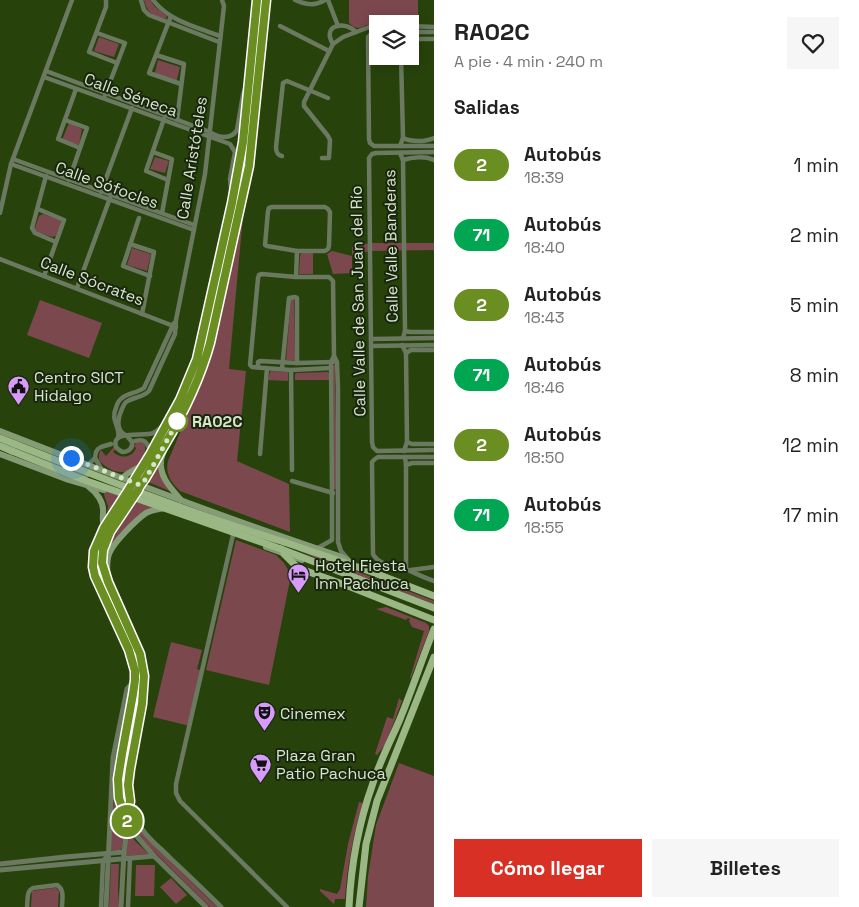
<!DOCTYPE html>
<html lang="es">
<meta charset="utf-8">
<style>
body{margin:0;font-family:"Space Grotesk",sans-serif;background:#f6f6f6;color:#222;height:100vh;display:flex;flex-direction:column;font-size:19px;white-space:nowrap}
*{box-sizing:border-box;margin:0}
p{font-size:16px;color:#767676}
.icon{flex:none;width:28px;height:28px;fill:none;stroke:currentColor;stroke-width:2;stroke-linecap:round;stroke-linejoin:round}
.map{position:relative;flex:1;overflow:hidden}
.details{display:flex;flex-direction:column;background:#fff;width:425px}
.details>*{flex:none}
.badge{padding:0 10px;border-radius:16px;font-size:18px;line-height:32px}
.buttons{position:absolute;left:369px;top:15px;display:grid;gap:10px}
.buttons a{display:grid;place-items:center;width:50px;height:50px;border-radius:0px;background:#fff;box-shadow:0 2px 12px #0003;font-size:25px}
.you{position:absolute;width:25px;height:25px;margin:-12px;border:4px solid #fff;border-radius:50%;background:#1a73e8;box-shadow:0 0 0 8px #1a73e833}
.map>.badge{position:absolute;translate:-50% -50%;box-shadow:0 0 0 2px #fff}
h2{padding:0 20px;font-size:19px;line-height:45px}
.round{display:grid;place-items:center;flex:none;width:52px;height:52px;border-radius:0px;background:#f6f6f6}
.summary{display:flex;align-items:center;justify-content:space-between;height:85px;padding:0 20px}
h1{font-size:24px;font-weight:800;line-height:38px}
.cta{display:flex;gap:10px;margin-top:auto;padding:10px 20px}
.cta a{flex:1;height:58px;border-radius:0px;background:#d93025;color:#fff;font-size:20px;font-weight:800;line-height:58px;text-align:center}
.cta a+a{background:#f6f6f6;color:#222}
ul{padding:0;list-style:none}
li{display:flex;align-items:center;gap:15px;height:70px;padding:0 20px}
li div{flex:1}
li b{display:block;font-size:19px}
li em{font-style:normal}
li .badge{min-width:55px;font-weight:700;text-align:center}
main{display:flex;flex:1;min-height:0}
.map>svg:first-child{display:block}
</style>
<main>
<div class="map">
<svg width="434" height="907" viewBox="0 0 434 907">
<rect width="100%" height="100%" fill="#27430b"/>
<g fill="#7b484e">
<path d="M144,0H150L155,7L167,16L166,19C153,15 148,15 144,0Z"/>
<path d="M259,0H262L245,160L208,336C195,381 178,419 153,459H152L197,362L242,160Z"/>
<path d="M349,0H418V23L366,25C359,30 354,28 349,23Z"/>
<path d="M99,37L119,44L114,57L94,51Z"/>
<path d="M158,60L180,67L176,83L154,76Z"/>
<path d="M69,123L82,129L79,145L62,140Z"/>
<path d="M155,157L169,161L165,173L150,169Z"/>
<path d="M43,214L60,220L61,223L56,236L52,237L37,232L35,228L39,216Z"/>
<path d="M239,215L243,216L229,369L246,371L237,461L289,484L290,532L180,491C171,482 165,474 168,461L207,369Z"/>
<path d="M370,243H434V250L370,251L352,255V247Z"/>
<path d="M132,248L151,254L147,271L127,265Z"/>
<path d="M332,251L352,256V273L333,274L327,254Z"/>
<path d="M302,253H313V274H299L300,255Z"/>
<path d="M291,299H294L295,360H286Z"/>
<path d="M40,300L102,323L89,358L27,335Z"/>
<path d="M333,365H335L337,490L334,489Z"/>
<path d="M271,371L288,372V381L268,380L270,372Z"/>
<path d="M328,372L329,373V380H295V375L296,373Z"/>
<path d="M138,441L144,443C150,455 136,470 124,472C114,473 105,467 99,460V454L101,450L106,456L114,447L116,449L113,452C121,459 132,458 136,448L134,446Z"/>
<path d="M159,462L172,492L148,482Z"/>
<path d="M105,491L121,495L107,516L108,506L104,495Z"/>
<path d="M137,501L154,507L149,510L105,558C112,537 125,519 137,501Z"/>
<path d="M236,540L276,555L284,563L291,575L269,685L206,670Z"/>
<path d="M295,549L343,566L434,601V604L341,569Z"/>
<path d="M101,583H102L118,616L126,629L138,655L142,674L141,686L139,683H137L136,665L134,656Z"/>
<path d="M386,607L426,623L429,626V631L411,678H410L424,631L412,627L409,621L410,619L408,618L406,620L376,609Z"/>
<path d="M171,642L202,650L197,669L202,671L190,726L153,717Z"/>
<path d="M136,693L138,695L131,731V742L125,776V787L126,798L125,812L120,791L121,775Z"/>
<path d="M399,698L402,701L385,745L377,755L375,754L387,717L393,719Z"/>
<path d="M399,763L434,776V907H366L368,876L376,825Z"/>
<path d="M115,792H116L121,814L125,823L122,848L120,850H111L110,848Z"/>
<path d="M359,802L363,803C353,835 347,867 345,899H335L334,904L320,891V889L337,894L340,889L348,844Z"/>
<path d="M130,810L140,830L147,839L217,907H210L149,847L134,831L129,821Z"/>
<path d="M128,829L135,841L149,854L126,856Z"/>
<path d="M111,864H119L118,888L119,907H109Z"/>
<path d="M136,865H155L154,896H135Z"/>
<path d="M171,878L187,895L176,904L160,887Z"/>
<path d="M54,888H56L59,891L58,907H31L32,891Z"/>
</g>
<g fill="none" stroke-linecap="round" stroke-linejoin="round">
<g stroke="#6b7961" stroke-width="4.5">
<path d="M106,0V7L89,52L117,63"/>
<path d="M141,0L144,10L149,15L219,42"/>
<path d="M153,0C169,21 196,27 220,36"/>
<path d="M295,0C306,5 315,6 325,0"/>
<path d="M328,0L338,26"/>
<path d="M171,16L149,73L181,84"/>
<path d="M280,26L329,51"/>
<path d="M410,26L434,27"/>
<path d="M410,32H434"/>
<path d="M97,33L125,43L105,95"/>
<path d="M378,33L370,35L368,37L369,139L370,143L374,146H434"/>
<path d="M410,39H434"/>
<path d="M333,44C321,25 345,20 356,32"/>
<path d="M156,55L184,64L177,120"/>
<path d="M46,71L210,132C219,138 231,140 237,130L243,95L247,83"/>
<path d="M44,77L230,144L235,152L230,179L232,197"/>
<path d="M76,89L58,139L80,148"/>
<path d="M164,119L146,171L168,180"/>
<path d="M65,120L87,128L69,180"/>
<path d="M403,138C411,142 425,142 434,138"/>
<path d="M400,146L403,138L401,56"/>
<path d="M153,152L172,159L162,213"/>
<path d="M434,152L376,153L372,154L369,158L372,442L373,447L377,451L434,450"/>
<path d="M400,153L403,160L405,331L403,338"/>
<path d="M282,156C277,155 276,152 276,147L283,83L287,81L328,98"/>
<path d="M322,158H329L330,140L328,136L304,106V102L333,44L343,37L372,26H378"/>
<path d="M13,159L194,225"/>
<path d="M403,160C412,157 425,156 434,160"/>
<path d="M11,164L194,230"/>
<path d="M46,176L32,228L35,233L56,242"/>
<path d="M101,192L132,108"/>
<path d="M272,207H325L328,209L330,212L329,246L328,249L325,251H297L267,246L265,245L268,211L269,208Z"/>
<path d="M38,209L64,220L44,276"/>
<path d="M0,213L11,164L72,0"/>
<path d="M139,218L123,266L150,276"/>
<path d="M130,244L154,252L142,314"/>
<path d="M0,259L176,327"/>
<path d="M296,277L297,251"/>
<path d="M77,288L110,198"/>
<path d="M405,331L410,332H434"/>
<path d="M371,339L434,338"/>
<path d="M402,345L406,353L407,442L404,451"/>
<path d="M371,346L434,345"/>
<path d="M406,353L411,350H434"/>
<path d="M258,367V362L260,361L297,363L333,362"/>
<path d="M331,368L291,370L252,367L250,365L258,278L259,275L262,274L296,277H329L333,281L334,356L337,362L338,389V542L341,551L348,559"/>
<path d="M282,369L289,298L295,297L297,298V363"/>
<path d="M291,370L292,470"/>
<path d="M125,435C115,429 118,418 122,409C123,407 124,404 126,402C133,397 142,398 149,391L175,334L176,320L205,174L224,6L222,0"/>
<path d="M127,436L132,442C133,448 129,452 122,452C120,450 118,450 116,447C110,429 146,437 153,433C158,431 163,424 169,421"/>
<path d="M118,438C121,428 110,420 116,408C117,404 119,400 122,398C128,393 137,393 144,388L174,323"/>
<path d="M132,442C145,437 147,442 151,453"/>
<path d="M407,442L412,444H434"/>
<path d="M260,454L267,368"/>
<path d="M405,457L406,465V569"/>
<path d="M434,457H378L375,459L372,462L373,554C379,566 397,566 408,570C417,574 425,578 434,581"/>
<path d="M95,458L102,470"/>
<path d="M88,465L95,458L96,452L98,449L101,447L111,444"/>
<path d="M406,465L412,463H434"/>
<path d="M292,481L333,493"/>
<path d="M233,535L176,784V793L180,801L287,907"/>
<path d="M316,549L332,540V493L331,362L334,356"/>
<path d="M411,570L434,567"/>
<path d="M27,907C28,900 26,891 33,888L57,885C65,890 62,899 62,907"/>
<path d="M101,907L103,861L109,853"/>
<path d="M128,907L130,858"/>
</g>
<g stroke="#6b7961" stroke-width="5">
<path d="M0,441L82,474L87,475"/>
<path d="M132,485C159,439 188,393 202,341L232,203L243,142L257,0"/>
<path d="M139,487C141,483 144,481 146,477C172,436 196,391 210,343L249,166L266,0"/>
<path d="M127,493L104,528L94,551L93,559L95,576L129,650L135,671V680L133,694L119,767L118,779L119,798L127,821L133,832L154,856L206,907"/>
<path d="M134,496C121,515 103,536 102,560C102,571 108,583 113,592C123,615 142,649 144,674C148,721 115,770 135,816C141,833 156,844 169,857C186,873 204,890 221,907"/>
<path d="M0,864L65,857L124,852"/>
<path d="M0,870L154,856"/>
<path d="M106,907L113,758L127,689L135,680"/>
<path d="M121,907L124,852L130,803"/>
</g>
<g stroke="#869c76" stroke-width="6">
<path d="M0,431C113,475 227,519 342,557L350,562"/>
<path d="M165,444C165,450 162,455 161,460C159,477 171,488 181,500"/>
<path d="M0,454L66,479L104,490"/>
<path d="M122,478L127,474L144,464"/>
<path d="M89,487C96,492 104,502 103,512C103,518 102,522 104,528"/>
<path d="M266,547L302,560"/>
<path d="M93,567L108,581"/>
<path d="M108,581C107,572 106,563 109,554C113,543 136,520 146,513C152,510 158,509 165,508"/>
</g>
<g stroke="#9bb786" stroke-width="7">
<path d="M0,438L15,444"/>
<path d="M0,446L12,451"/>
<path d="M284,542L372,572L434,596"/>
<path d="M281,549L434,608"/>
<path d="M284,554L298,568L348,586L434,620"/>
<path d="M349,907C351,865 359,822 373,783C380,761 391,740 400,719C412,690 422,659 434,629"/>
<path d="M359,907L366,844L377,801L434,657"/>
</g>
<g stroke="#9bb786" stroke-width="7">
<path d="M15,444C104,479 193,514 284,542"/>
<path d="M12,451L87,481L281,549"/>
</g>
</g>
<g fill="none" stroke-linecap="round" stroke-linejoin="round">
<defs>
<path id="line" d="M257,0L243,142L232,203L197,359L180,400L151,453L126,494L104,528L94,551L93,567L95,576L129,650L135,671V680L133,694L122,754L118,779L119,798L127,821L130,801L128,785L130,769L142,704L144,676L140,654L108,582L102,563L103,550L110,532L138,490C140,484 144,481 146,477C152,467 158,456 164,446C183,414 200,379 210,343L249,166L266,0"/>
</defs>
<use href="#line" stroke="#fff" stroke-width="11"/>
<use href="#line" stroke="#6b8e23" stroke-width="8"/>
<path stroke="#d5e6c9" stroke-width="5" stroke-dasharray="0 9" d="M71,458L140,485L145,480L180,417L177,421"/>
</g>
<defs>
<symbol id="civic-pin" viewBox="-11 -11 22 30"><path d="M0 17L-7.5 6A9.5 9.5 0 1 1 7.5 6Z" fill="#d79bf9" stroke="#19250f"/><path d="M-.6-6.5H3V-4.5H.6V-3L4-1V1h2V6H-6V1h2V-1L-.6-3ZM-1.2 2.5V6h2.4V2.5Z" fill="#111"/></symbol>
<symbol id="hotel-pin" viewBox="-11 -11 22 30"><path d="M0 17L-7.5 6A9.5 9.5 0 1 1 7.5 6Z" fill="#d79bf9" stroke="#19250f"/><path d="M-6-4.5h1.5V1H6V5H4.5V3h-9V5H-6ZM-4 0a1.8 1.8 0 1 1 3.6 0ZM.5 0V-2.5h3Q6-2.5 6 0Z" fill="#111"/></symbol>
<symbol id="theatre-pin" viewBox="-11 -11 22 30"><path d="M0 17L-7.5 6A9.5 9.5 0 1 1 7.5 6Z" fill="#d79bf9" stroke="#19250f"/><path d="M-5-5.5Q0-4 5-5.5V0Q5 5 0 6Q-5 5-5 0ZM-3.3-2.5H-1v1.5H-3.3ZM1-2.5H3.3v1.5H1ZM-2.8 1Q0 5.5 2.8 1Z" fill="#111"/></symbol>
<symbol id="supermarket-pin" viewBox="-11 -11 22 30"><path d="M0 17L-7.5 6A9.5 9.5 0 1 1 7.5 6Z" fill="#d79bf9" stroke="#19250f"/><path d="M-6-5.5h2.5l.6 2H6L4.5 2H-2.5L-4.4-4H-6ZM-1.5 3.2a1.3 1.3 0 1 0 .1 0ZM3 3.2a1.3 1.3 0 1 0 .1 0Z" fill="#111"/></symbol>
</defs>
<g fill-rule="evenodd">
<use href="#civic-pin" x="6" y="374" width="25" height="34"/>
<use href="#hotel-pin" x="286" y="562" width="25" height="34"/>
<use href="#theatre-pin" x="252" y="700" width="25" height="34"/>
<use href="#supermarket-pin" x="248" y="752" width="25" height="34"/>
</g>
<circle fill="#fff" stroke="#6b8e23" stroke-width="2.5" cx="177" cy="421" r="10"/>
<g text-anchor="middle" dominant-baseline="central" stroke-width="4" stroke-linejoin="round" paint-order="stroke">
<g font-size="16" fill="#d5e6c9" stroke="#19250f">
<text transform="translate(131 95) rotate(20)">Calle Séneca</text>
<text transform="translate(192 158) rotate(-81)">Calle Aristóteles</text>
<text transform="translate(107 185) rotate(20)">Calle Sófocles</text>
<text transform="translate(391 246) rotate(-91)">Calle Valle Banderas</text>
<text transform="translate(92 281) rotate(21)">Calle Sócrates</text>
<text transform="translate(358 301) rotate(-91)">Calle Valle de San Juan del Río</text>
</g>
<g font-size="16" fill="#d5e6c9" stroke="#19250f" text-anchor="start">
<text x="34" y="377">Centro SICT<tspan x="34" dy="18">Hidalgo</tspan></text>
<text x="315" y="565">Hotel Fiesta<tspan x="315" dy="18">Inn Pachuca</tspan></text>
<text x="280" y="713">Cinemex</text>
<text x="276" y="755">Plaza Gran<tspan x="276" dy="18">Patio Pachuca</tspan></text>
</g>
<g font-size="16" font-weight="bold" fill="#d5e6c9" stroke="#19250f" text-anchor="start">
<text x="192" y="421">RA02C</text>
</g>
</g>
</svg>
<div class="buttons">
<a><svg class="icon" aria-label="layers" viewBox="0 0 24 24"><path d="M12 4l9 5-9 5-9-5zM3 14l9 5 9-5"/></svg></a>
</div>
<div class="you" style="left:71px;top:458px"></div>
<b class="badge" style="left:127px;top:821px;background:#6b8e23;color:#fff">2</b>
</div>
<section class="details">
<div class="summary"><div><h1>RA02C</h1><p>A pie · 4 min · 240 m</p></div><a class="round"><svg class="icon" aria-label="heart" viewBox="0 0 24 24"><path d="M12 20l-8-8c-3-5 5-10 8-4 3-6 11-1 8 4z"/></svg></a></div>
<h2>Salidas</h2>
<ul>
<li><span class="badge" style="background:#6b8e23;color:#fff">2</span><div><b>Autobús</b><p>18:39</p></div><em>1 min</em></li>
<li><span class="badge" style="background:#00a651;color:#fff">71</span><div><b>Autobús</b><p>18:40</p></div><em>2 min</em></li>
<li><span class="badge" style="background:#6b8e23;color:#fff">2</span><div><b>Autobús</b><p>18:43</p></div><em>5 min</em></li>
<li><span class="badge" style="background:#00a651;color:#fff">71</span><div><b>Autobús</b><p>18:46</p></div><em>8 min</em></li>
<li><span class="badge" style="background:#6b8e23;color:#fff">2</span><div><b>Autobús</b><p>18:50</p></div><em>12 min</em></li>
<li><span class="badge" style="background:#00a651;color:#fff">71</span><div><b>Autobús</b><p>18:55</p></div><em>17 min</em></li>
</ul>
<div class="cta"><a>Cómo llegar</a><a>Billetes</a></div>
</section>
</main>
